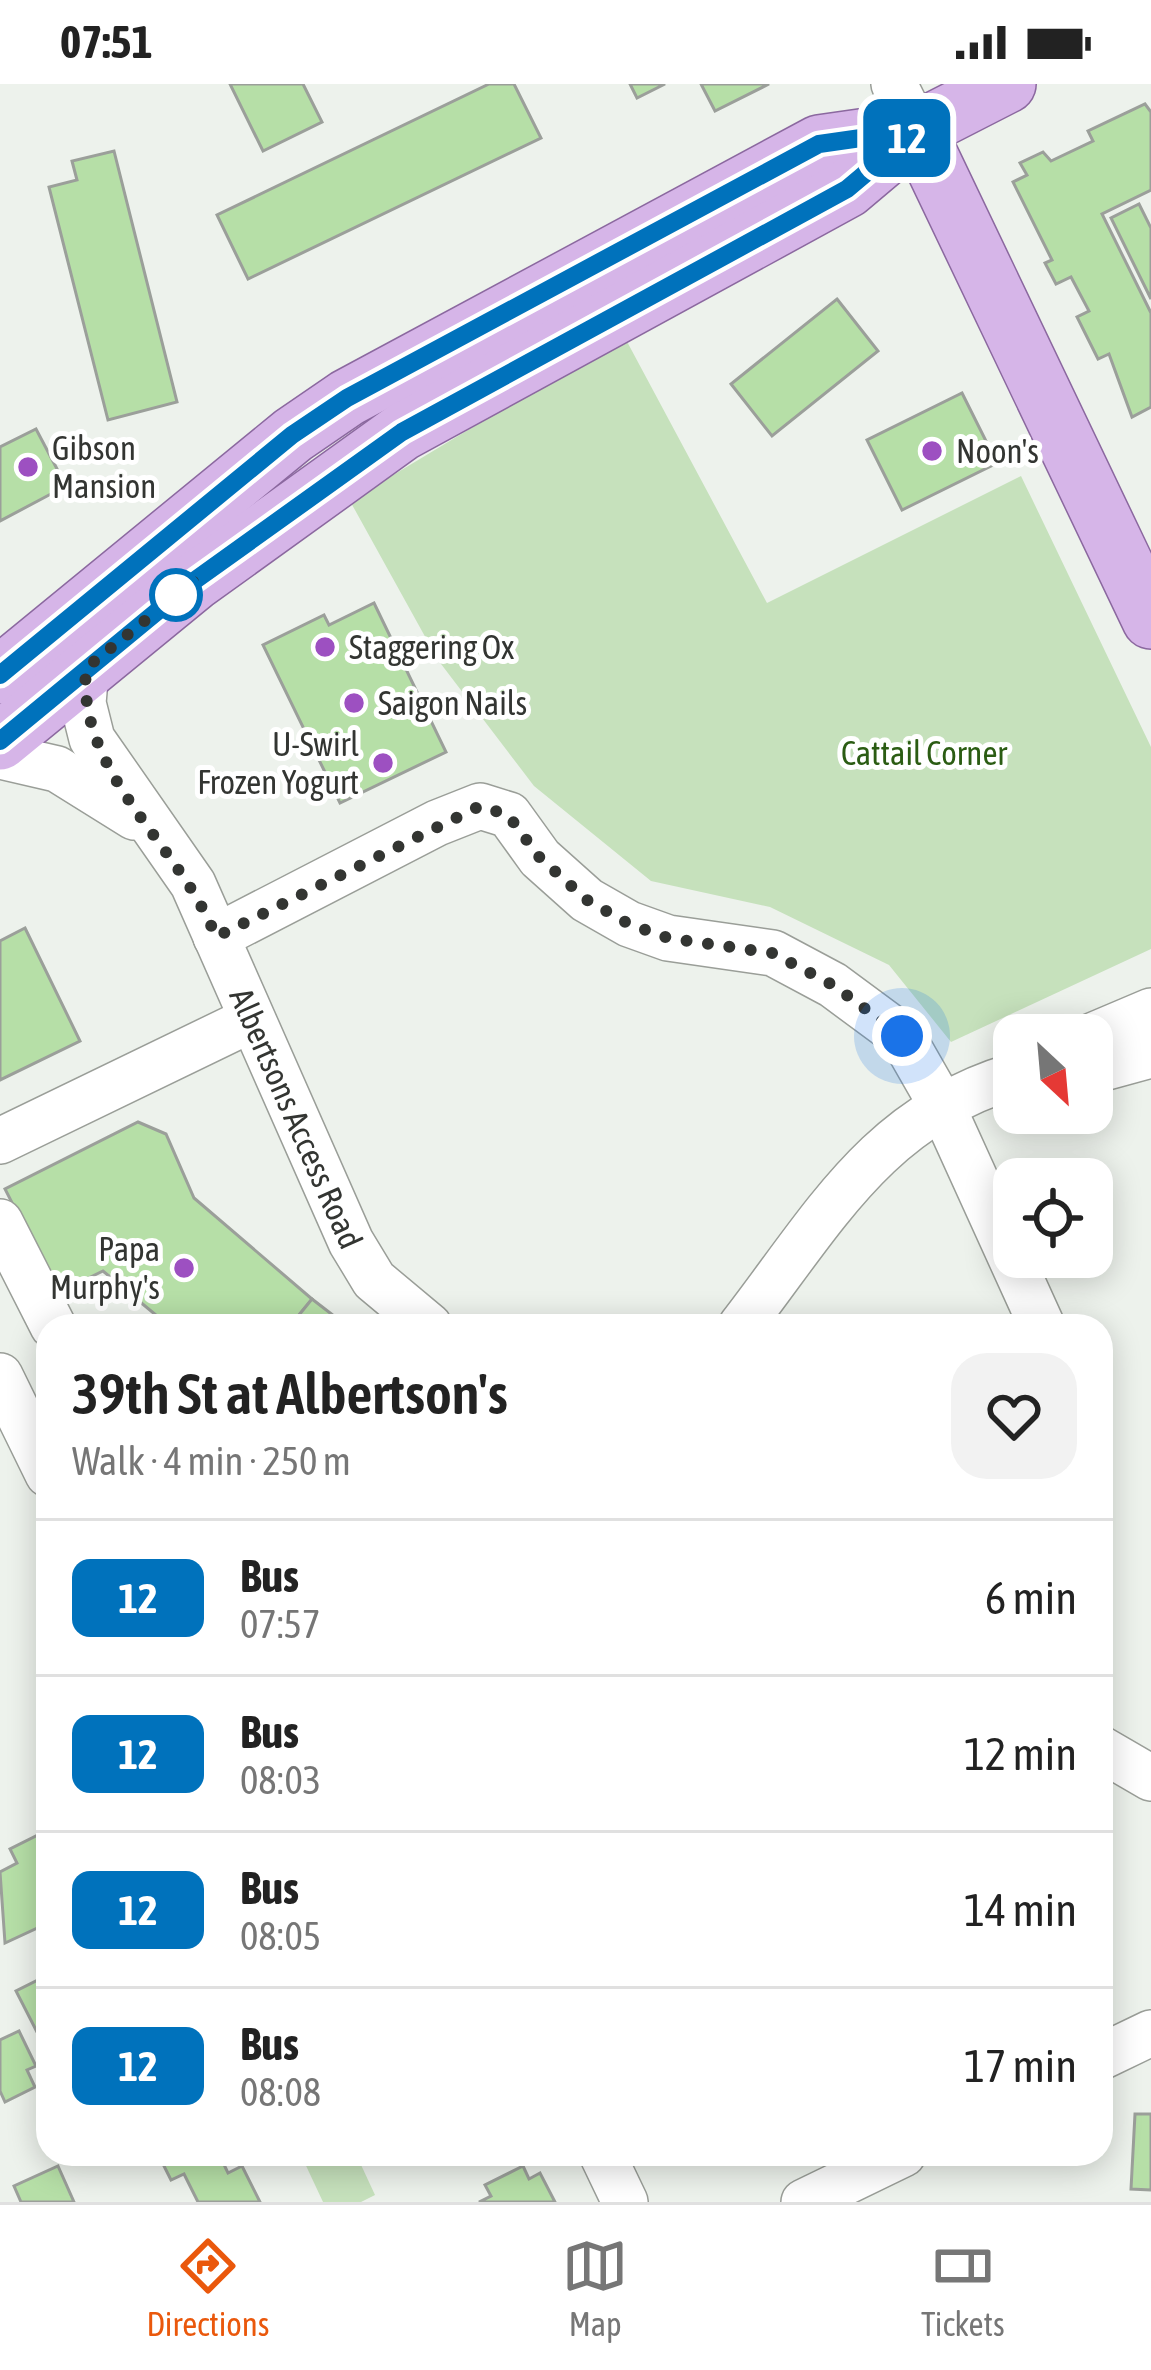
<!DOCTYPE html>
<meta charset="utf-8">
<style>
body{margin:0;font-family:"Asap Condensed",sans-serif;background:#f2f2f2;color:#222;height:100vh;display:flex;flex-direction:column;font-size:45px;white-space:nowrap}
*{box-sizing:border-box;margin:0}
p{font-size:39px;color:#767676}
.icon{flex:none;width:66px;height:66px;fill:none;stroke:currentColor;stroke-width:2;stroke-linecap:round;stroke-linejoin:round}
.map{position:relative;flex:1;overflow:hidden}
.panel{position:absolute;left:36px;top:1230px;width:1077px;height:852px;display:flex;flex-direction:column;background:#fff;border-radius:36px;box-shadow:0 6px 30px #0003}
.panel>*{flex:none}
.badge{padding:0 24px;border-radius:18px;font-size:42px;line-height:78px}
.needle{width:78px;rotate:154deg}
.buttons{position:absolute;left:993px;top:930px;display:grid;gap:24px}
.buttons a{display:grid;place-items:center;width:120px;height:120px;border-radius:24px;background:#fff;box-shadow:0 6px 30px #0003;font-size:60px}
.you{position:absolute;width:60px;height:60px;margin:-30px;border:9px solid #fff;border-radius:50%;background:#1a73e8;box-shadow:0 0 0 18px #1a73e833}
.map>.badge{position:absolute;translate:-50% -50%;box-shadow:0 0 0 6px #fff}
.round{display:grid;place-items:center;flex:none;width:126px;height:126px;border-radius:36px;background:#f2f2f2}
.head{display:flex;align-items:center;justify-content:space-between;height:204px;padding:0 36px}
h1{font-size:57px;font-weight:600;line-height:90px}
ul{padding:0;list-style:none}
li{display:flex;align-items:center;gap:36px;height:156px;padding:0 36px;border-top:3px solid #e0e0e0}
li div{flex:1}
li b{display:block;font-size:45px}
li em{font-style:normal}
li .badge{min-width:132px;font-weight:700;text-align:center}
.status{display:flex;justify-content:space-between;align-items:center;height:84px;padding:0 60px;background:#fff;direction:ltr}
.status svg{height:33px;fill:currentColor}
.tab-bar{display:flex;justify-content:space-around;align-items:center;height:168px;border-top:3px solid #e0e0e0;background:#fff;font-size:33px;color:#767676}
.tab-bar a{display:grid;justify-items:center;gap:6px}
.tab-bar .selected{color:#ea580c}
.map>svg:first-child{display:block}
</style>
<div class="status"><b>07:51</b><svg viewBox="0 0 49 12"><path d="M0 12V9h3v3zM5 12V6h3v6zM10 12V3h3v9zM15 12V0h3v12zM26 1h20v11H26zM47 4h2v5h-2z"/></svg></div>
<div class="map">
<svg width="1151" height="2118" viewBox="0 0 1151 2118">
<rect width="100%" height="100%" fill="#edf2ec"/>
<g fill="#c6e1bc">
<path d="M624,252L767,519L1021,392L1151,663V865L951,958L889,881L770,823L651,797L534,702L438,576L350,417Z"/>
<path d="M356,2070L375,2111L361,2118H323L301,2071Z"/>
</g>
<g fill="#b6dfa7" stroke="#9b9f9a" stroke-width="3">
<path d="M230,0H303L322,38L263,67Z"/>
<path d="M489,0H514L541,54L248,195L217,131Z"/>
<path d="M630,0H665L637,14Z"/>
<path d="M701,0H769L715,27Z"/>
<path d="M1145,20L1151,28V106L1102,130L1151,229V323L1132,333L1109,270L1098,275L1077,233L1089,227L1071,193L1056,200L1045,179L1052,176L1013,98L1027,91L1020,79L1043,68L1051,77L1093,57L1088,47Z"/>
<path d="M114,67L177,318L108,336L49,103L77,96L72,77Z"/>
<path d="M1139,120L1151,144V215L1111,134Z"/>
<path d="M837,215L878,267L772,352L731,300Z"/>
<path d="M962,309L997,379L902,426L867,356Z"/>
<path d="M36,345L66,402L0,437V363Z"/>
<path d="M374,519L446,668L340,719L263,561L324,531L329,541Z"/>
<path d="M25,844L80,957L0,996V857Z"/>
<path d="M138,1038L166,1050L194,1114L312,1215L290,1242H169L103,1187L58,1209L5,1105Z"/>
<path d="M312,1215L347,1242H290Z"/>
<path d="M48,1746V1839L5,1859L0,1788L17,1779L10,1765Z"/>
<path d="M48,1891V1949L38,1950L16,1907Z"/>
<path d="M19,1947L36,1982L27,1986L35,2003L5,2018L0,2007V1956Z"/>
<path d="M1135,2030H1151V2106L1131,2105Z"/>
<path d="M158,2070H219L228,2089L242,2082L260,2118H198L184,2090L171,2096Z"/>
<path d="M58,2082L74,2118H21L14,2102Z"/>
<path d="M523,2082L529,2095L540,2089L555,2118H479L491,2112L485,2101Z"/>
</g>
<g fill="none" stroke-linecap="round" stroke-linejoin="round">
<defs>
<g id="minor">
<path d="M894,0L917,46"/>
<path id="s1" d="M86,585L83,619L92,655L193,800L351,1158L374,1196L429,1242"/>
<path d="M0,672L57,685L134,733"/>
<path d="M216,853L437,739L480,722L509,731L540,774L587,816L629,840L668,854L773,869L833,901L902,952L942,1022L1042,1242"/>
<path d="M1092,952L1151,927"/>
<path d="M1092,987L1151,971"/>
<path d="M0,1057L250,936"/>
<path d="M0,1138L53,1242"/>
<path d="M741,1242C823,1136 878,1032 1014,992"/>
<path d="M0,1292L48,1390"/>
<path d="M1101,1665L1151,1694"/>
<path d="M1101,1973L1151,1949"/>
<path d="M602,2070L625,2118"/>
<path d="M804,2118L903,2070"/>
</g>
<g id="major">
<path d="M917,46L1151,536"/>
<path d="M0,591L293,351L347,314L819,60L917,46"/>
<path d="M0,657L194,498L402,348L847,105L917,46L1007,0"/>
</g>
</defs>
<use href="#minor" stroke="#9a9e98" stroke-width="48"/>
<use href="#major" stroke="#8b689f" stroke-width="60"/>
<use href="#minor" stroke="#fff" stroke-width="45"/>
<use href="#major" stroke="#d6b5e8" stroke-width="57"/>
</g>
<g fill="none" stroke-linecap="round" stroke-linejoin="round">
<defs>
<path id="line" d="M0,591L292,351L347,314L819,60L917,46L847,105L402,348L194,497L0,657"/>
</defs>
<use href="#line" stroke="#fff" stroke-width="27"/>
<use href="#line" stroke="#0072bc" stroke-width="18"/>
<path stroke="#333532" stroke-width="12" stroke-dasharray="0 21.6" d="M176,511L194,497L86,584C77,691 179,759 216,853L480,722L508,731L540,774L587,816L629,840L668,854L772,869L833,901L902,952"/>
</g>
<g fill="#9d50c1" stroke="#fff" stroke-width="4.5">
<circle cx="932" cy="367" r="12"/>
<circle cx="28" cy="383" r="12"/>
<circle cx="325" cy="563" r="12"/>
<circle cx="354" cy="619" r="12"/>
<circle cx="383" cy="679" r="12"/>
<circle cx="184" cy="1184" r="12"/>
</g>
<circle fill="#fff" stroke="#0072bc" stroke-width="6" cx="176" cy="511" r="24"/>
<g text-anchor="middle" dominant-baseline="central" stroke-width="10" stroke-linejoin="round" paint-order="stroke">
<g font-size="33" fill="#333532" stroke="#fff" text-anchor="start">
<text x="52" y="364">Gibson<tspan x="52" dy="38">Mansion</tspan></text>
<text x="956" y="367">Noon's</text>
<text x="349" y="563">Staggering Ox</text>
<text x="378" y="619">Saigon Nails</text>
<text x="359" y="660" text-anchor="end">U-Swirl<tspan x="359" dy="38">Frozen Yogurt</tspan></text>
<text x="160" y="1165" text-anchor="end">Papa<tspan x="160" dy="38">Murphy's</tspan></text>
</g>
<g font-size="33" fill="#2b5c13" stroke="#fff">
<text x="924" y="669">Cattail Corner</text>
</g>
<g font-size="33" fill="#333532" stroke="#fff">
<text stroke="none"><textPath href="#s1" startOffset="504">Albertsons Access Road</textPath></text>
</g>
</g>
</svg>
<div class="buttons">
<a><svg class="needle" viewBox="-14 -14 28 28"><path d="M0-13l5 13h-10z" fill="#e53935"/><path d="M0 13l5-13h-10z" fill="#767676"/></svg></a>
<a><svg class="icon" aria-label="locate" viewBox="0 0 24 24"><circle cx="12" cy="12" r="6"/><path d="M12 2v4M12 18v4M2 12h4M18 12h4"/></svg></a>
</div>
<div class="you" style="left:902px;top:952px"></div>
<b class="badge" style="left:907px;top:54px;background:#0072bc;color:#fff">12</b>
<section class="panel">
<div class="head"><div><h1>39th St at Albertson's</h1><p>Walk · 4 min · 250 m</p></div><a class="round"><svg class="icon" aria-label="heart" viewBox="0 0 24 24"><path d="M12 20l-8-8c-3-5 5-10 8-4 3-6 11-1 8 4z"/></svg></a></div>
<ul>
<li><span class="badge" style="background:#0072bc;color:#fff">12</span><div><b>Bus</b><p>07:57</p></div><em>6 min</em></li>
<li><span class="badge" style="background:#0072bc;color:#fff">12</span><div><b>Bus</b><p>08:03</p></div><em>12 min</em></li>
<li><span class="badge" style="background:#0072bc;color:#fff">12</span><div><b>Bus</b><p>08:05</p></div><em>14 min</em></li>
<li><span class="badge" style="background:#0072bc;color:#fff">12</span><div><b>Bus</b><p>08:08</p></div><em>17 min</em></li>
</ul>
</section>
</div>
<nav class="tab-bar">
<a class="selected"><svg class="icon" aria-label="directions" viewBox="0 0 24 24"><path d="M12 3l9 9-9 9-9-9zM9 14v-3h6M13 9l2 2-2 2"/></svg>Directions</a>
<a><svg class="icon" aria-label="map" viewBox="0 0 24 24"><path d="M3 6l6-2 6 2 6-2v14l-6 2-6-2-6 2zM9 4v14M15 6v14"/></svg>Map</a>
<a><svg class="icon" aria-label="tickets" viewBox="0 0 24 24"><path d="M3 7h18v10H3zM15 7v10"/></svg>Tickets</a>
</nav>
